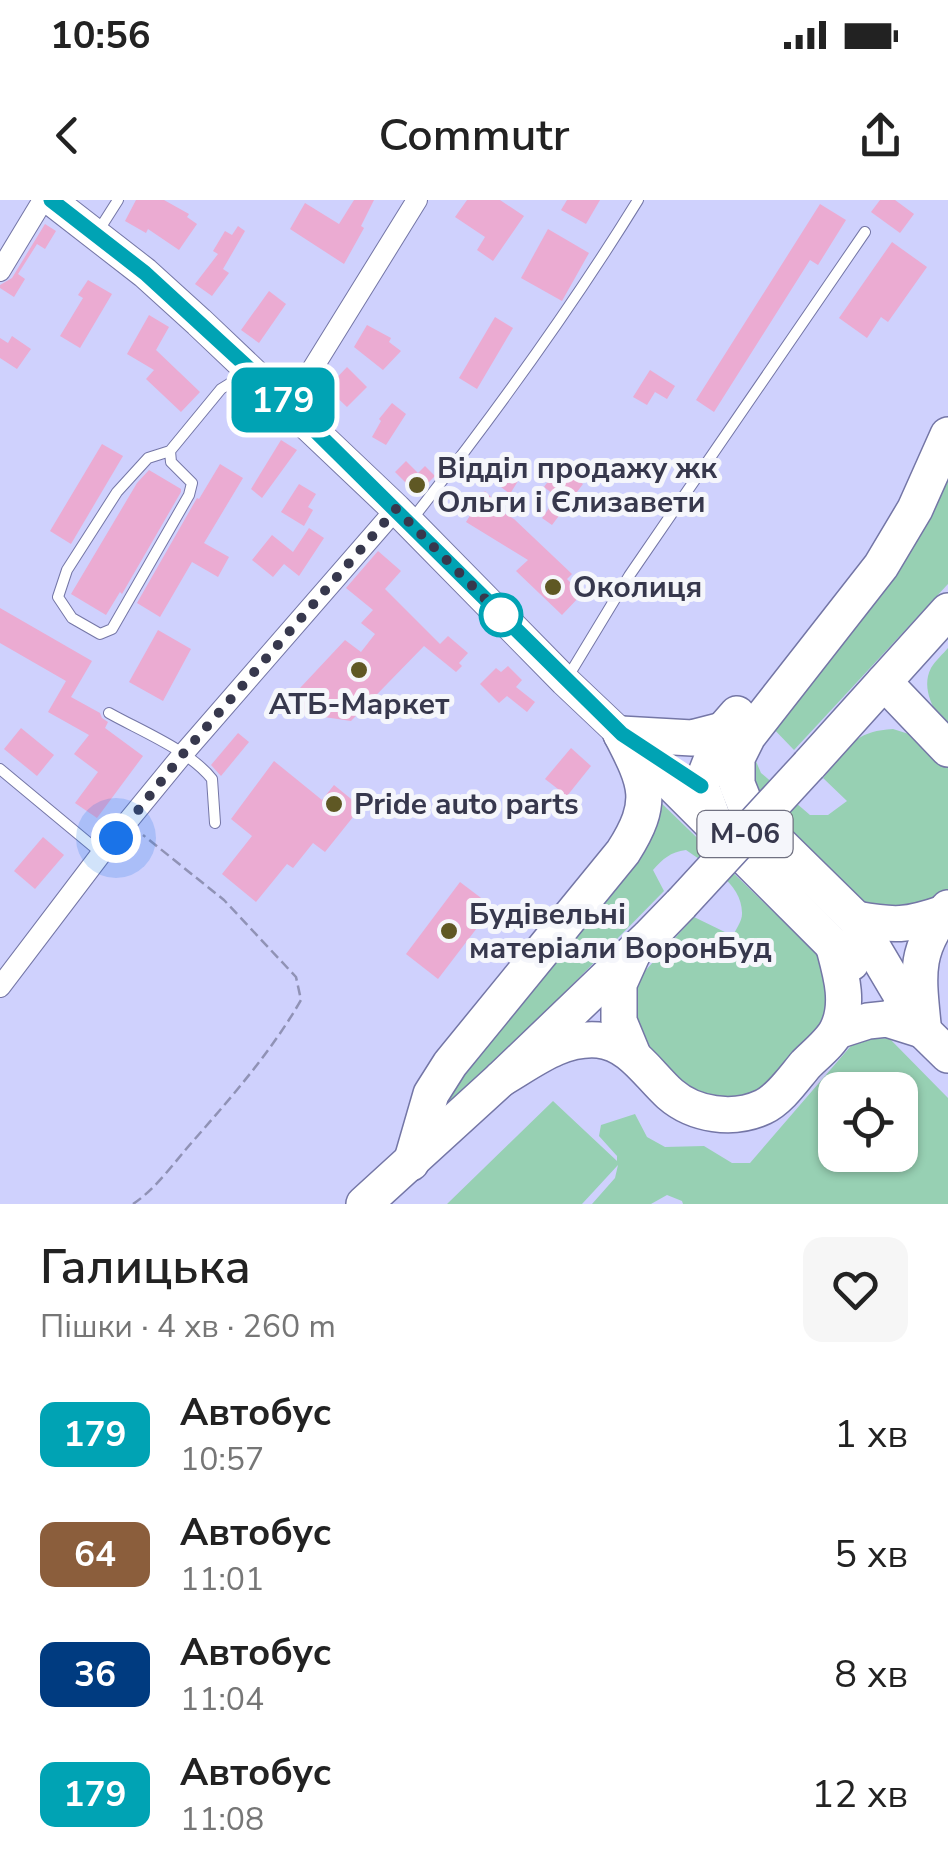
<!DOCTYPE html>
<html lang="uk">
<meta charset="utf-8">
<style>
body{margin:0;font-family:"Nunito Sans",sans-serif;background:#f6f6f6;color:#222;height:100vh;display:flex;flex-direction:column;font-size:38px;white-space:nowrap}
*{box-sizing:border-box;margin:0}
p{font-size:32px;color:#767676}
.icon{flex:none;width:55px;height:55px;fill:none;stroke:currentColor;stroke-width:2;stroke-linecap:round;stroke-linejoin:round}
.map{position:relative;height:1004px;overflow:hidden}
.drawer{display:flex;flex-direction:column;background:#fff;flex:1}
.drawer>*{flex:none}
.badge{padding:0 20px;border-radius:15px;font-size:35px;line-height:65px}
.buttons{position:absolute;left:818px;top:872px;display:grid;gap:20px}
.buttons a{display:grid;place-items:center;width:100px;height:100px;border-radius:20px;background:#fff;box-shadow:0 2px 8px #0004;font-size:50px}
.you{position:absolute;width:50px;height:50px;margin:-25px;border:8px solid #fff;border-radius:50%;background:#1a73e8;box-shadow:0 0 0 15px #1a73e833}
.map>.badge{position:absolute;translate:-50% -50%;box-shadow:0 0 0 5px #fff}
.round{display:grid;place-items:center;flex:none;width:105px;height:105px;border-radius:20px;background:#f6f6f6}
.overview{display:flex;align-items:center;justify-content:space-between;height:170px;padding:0 40px}
h1{font-size:48px;font-weight:600;line-height:75px}
ul{padding:0;list-style:none}
li{display:flex;align-items:center;gap:30px;height:120px;padding:0 40px}
li div{flex:1}
li b{display:block;font-size:38px}
li em{font-style:normal}
li .badge{min-width:110px;font-weight:700;text-align:center}
.status{display:flex;justify-content:space-between;align-items:center;height:70px;padding:0 50px;background:#fff;direction:ltr}
.status svg{height:28px;fill:currentColor}
header{display:flex;justify-content:space-between;align-items:center;height:130px;padding:0 40px;background:#fff;font-size:45px;font-weight:600}
.map>svg:first-child{display:block}
</style>
<div class="status"><b>10:56</b><svg viewBox="0 0 49 12"><path d="M0 12V9h3v3zM5 12V6h3v6zM10 12V3h3v9zM15 12V0h3v12zM26 1h20v11H26zM47 4h2v5h-2z"/></svg></div>
<header><svg class="icon" aria-label="back" viewBox="0 0 24 24"><path d="M15 5l-7 7 7 7"/></svg>Commutr<svg class="icon" aria-label="share" viewBox="0 0 24 24"><path d="M12 15V3M7 8l5-5 5 5M5 13v7h14v-7"/></svg></header>
<div class="map">
<svg width="948" height="1004" viewBox="0 0 948 1004">
<rect width="100%" height="100%" fill="#cfd1fd"/>
<g fill="#97d0b3" fill-rule="evenodd">
<path d="M948,251V384L794,550L768,523Z"/>
<path d="M948,448V530C935,513 920,489 931,468C935,461 943,454 948,448Z"/>
<path d="M893,529L912,535L948,564V691L935,705L875,715L749,597L756,537L755,559L761,573L810,615H828L847,601L823,578C847,549 853,531 893,529Z"/>
<path d="M654,596L819,756L831,790L821,829L765,891L743,899L713,902L692,892L638,846L626,792L694,717L733,736C736,729 742,721 742,714C743,683 707,665 686,650C670,652 663,659 653,670L664,691L432,928L438,901Z"/>
<path d="M889,838L948,898V1004H683L682,1001L667,995L651,1004H592L615,978L618,965L582,1004H447L553,901L617,961V956L599,936L601,925L635,914L647,937L665,947L704,946L732,963H750L856,840ZM835,890H900V955H835Z"/>
</g>
<g fill="#ebabd2">
<path d="M136,0H164L189,14L187,17L197,24L179,50L148,29L146,33L125,21Z"/>
<path d="M354,0H374L361,26L364,28L344,64L290,29L305,3L339,24Z"/>
<path d="M467,0H500L524,16L493,61L477,50L485,37L455,17Z"/>
<path d="M567,0H600L586,24L561,10Z"/>
<path d="M880,0H895L914,14L900,33L871,12Z"/>
<path d="M820,4L846,20L818,65L810,60L714,212L696,200Z"/>
<path d="M45,24L56,31L45,49L37,44L18,74L25,79L14,97L0,88V85L12,78Z"/>
<path d="M238,26L245,31L223,69L229,73L212,96L195,84L218,54L213,51L225,31L232,35Z"/>
<path d="M548,29L589,53L562,101L521,78Z"/>
<path d="M892,42L927,67L888,122L881,117L867,138L839,118Z"/>
<path d="M88,80L112,94L80,148L60,136L83,98L78,95Z"/>
<path d="M269,91L286,104L259,143L241,130Z"/>
<path d="M149,115L169,127L156,150L200,192L181,212L146,179L154,170L127,154Z"/>
<path d="M495,117L513,128L477,189L459,178Z"/>
<path d="M367,125L391,138L389,142L401,151L383,170L354,147Z"/>
<path d="M12,136L31,149L17,169L0,158V138L8,143Z"/>
<path d="M347,167L367,187L347,207L327,188Z"/>
<path d="M650,170L675,186L667,199L655,192L647,205L633,197Z"/>
<path d="M392,203L406,214L386,245L372,237L381,221L379,219Z"/>
<path d="M281,240L297,250L262,298L251,289Z"/>
<path d="M102,244L123,256L71,344L50,331Z"/>
<path d="M508,256L526,268L510,294L492,280Z"/>
<path d="M406,261L418,273L425,266L435,276L417,294L395,272Z"/>
<path d="M220,264L243,278L204,343L229,357L218,377L192,362L160,417L137,403L197,298L199,299Z"/>
<path d="M559,266L583,284L552,325L542,318L557,297L544,287Z"/>
<path d="M149,270L181,289V292L122,394L120,392L106,415L71,394L137,283Z"/>
<path d="M299,284L316,294L308,307L313,310L304,326L281,312Z"/>
<path d="M485,291L501,307L499,310L514,319L572,374L567,379L582,394L562,415L516,371L528,360L466,322Z"/>
<path d="M309,328L324,338L299,376L284,364L273,377L252,360L272,335L293,352Z"/>
<path d="M378,351L401,371L385,389L440,444L448,436L468,453L459,463L462,466L456,472L424,446L351,521L297,513L286,503L345,440L361,452L375,434L361,423L373,410L346,388Z"/>
<path d="M0,408L92,461L71,497L100,513L102,518L108,522L105,528L143,556L97,618L75,603L98,572L74,554L89,535L48,512L66,481L0,443Z"/>
<path d="M158,430L191,449L163,501L129,482Z"/>
<path d="M508,466L522,480L516,487L535,502L527,512L507,496L499,503L480,484L496,468L501,472Z"/>
<path d="M21,528L54,555L37,576L4,549Z"/>
<path d="M238,533L249,542L221,576L211,565Z"/>
<path d="M571,548L591,566L567,596L545,579Z"/>
<path d="M274,561L322,600L334,585L361,607L325,652L313,643L293,668L287,664L256,702L222,674L252,636L231,619Z"/>
<path d="M43,637L64,655L35,689L14,671Z"/>
<path d="M460,682L493,707L438,779L406,754Z"/>
</g>
<g fill="none" stroke-linecap="round" stroke-linejoin="round">
<defs>
<g id="lane">
<path d="M97,33L118,0"/>
<path d="M170,251L148,258L117,292L67,370L58,397L72,418L100,434L112,429L189,295L192,283L171,262L170,251L221,189L247,173"/>
<path d="M410,322C491,219 569,112 638,0"/>
<path d="M566,480L629,376L865,32"/>
<path d="M109,513C141,531 189,550 212,579L215,623"/>
<path d="M0,569L101,653"/>
</g>
<g id="street">
<path d="M0,71L43,0"/>
<path d="M290,205L417,0"/>
<path d="M0,787L101,654L183,554L396,309"/>
</g>
<path id="primary" d="M51,0L145,73L199,122L396,309L565,481L621,534L642,547"/>
<g id="highway">
<path d="M884,482L948,549"/>
<path d="M621,534L692,538L723,530"/>
<path d="M633,545L851,763"/>
<path d="M809,565L948,411"/>
<path d="M716,627L701,586L723,530L737,514"/>
<path d="M856,719C894,726 907,726 944,713"/>
<path d="M633,753L619,784V821L633,855"/>
<path d="M900,808L948,855"/>
<path d="M917,822L856,719L749,614L737,584V558L748,536L881,366L915,309L948,235"/>
<path d="M923,824C918,774 914,750 948,708"/>
<path d="M837,831L868,821L887,819L922,830"/>
<path d="M501,879C532,861 561,837 598,840C630,843 648,874 670,894C694,915 733,921 763,907C780,899 794,878 806,864C816,854 831,842 837,830C850,804 841,774 834,748"/>
<path d="M411,963L431,894L450,864L623,652C655,602 647,584 621,534"/>
<path d="M364,1004L501,879L649,737L681,704"/>
</g>
</defs>
<use href="#lane" stroke="#7476a6" stroke-width="12"/>
<use href="#street" stroke="#7476a6" stroke-width="22"/>
<use href="#primary" stroke="#7476a6" stroke-width="32"/>
<use href="#highway" stroke="#7476a6" stroke-width="38"/>
<path stroke="#9092b5" stroke-width="2.5" stroke-dasharray="10 5" stroke-linecap="butt" d="M133,1004C154,990 171,967 187,948C228,901 270,854 301,800L296,777L224,700L143,635"/>
<use href="#lane" stroke="#fff" stroke-width="10"/>
<use href="#street" stroke="#fff" stroke-width="20"/>
<use href="#primary" stroke="#fff" stroke-width="30"/>
<use href="#highway" stroke="#fff" stroke-width="35"/>
<defs>
<path id="highway-bridge" d="M681,704L809,565"/>
</defs>
<use href="#highway-bridge" stroke="#7476a6" stroke-width="38" stroke-linecap="butt"/>
<use href="#highway-bridge" stroke="#fff" stroke-width="35"/>
</g>
<g fill="none" stroke-linecap="round" stroke-linejoin="round">
<defs>
<path id="line" d="M51,0L145,73L290,206L622,534L701,586"/>
</defs>
<use href="#line" stroke="#fff" stroke-width="22"/>
<use href="#line" stroke="#00a3b4" stroke-width="15"/>
<path stroke="#37384d" stroke-width="10" stroke-dasharray="0 18" d="M116,638L183,554L396,309L514,428L501,415"/>
</g>
<g fill="#5f5824" stroke="#f5f6fb" stroke-width="4">
<circle cx="417" cy="285" r="10"/>
<circle cx="553" cy="387" r="10"/>
<circle cx="359" cy="470" r="10"/>
<circle cx="334" cy="604" r="10"/>
<circle cx="449" cy="731" r="10"/>
</g>
<circle fill="#fff" stroke="#00a3b4" stroke-width="5" cx="501" cy="415" r="20"/>
<g text-anchor="middle" dominant-baseline="central" stroke-width="10" stroke-linejoin="round" paint-order="stroke">
<rect fill="#f5f6fb" stroke="#707181" stroke-width="2.5" x="697.5" y="611" width="95" height="46" rx="8"/>
<g font-size="28" font-weight="bold" fill="#37384d">
<text x="745" y="634">М-06</text>
</g>
<g font-size="30" font-weight="bold" fill="#37384d" stroke="#f5f6fb" text-anchor="start">
<text x="437" y="268">Відділ продажу жк<tspan x="437" dy="34">Ольги і Єлизавети</tspan></text>
<text x="573" y="387">Околиця</text>
<text x="359" y="504" text-anchor="middle">ATБ-Маркет</text>
<text x="354" y="604">Pride auto parts</text>
<text x="469" y="714">Будівельні<tspan x="469" dy="34">матеріали ВоронБуд</tspan></text>
</g>
</g>
</svg>
<div class="buttons">
<a><svg class="icon" aria-label="locate" viewBox="0 0 24 24"><circle cx="12" cy="12" r="6"/><path d="M12 2v4M12 18v4M2 12h4M18 12h4"/></svg></a>
</div>
<div class="you" style="left:116px;top:638px"></div>
<b class="badge" style="left:283px;top:200px;background:#00a3b4;color:#fff">179</b>
</div>
<section class="drawer">
<div class="overview"><div><h1>Галицька</h1><p>Пішки · 4 хв · 260 m</p></div><a class="round"><svg class="icon" aria-label="heart" viewBox="0 0 24 24"><path d="M12 20l-8-8c-3-5 5-10 8-4 3-6 11-1 8 4z"/></svg></a></div>
<ul>
<li><span class="badge" style="background:#00a3b4;color:#fff">179</span><div><b>Автобус</b><p>10:57</p></div><em>1 хв</em></li>
<li><span class="badge" style="background:#8b5e3c;color:#fff">64</span><div><b>Автобус</b><p>11:01</p></div><em>5 хв</em></li>
<li><span class="badge" style="background:#003b80;color:#fff">36</span><div><b>Автобус</b><p>11:04</p></div><em>8 хв</em></li>
<li><span class="badge" style="background:#00a3b4;color:#fff">179</span><div><b>Автобус</b><p>11:08</p></div><em>12 хв</em></li>
</ul>
</section>
